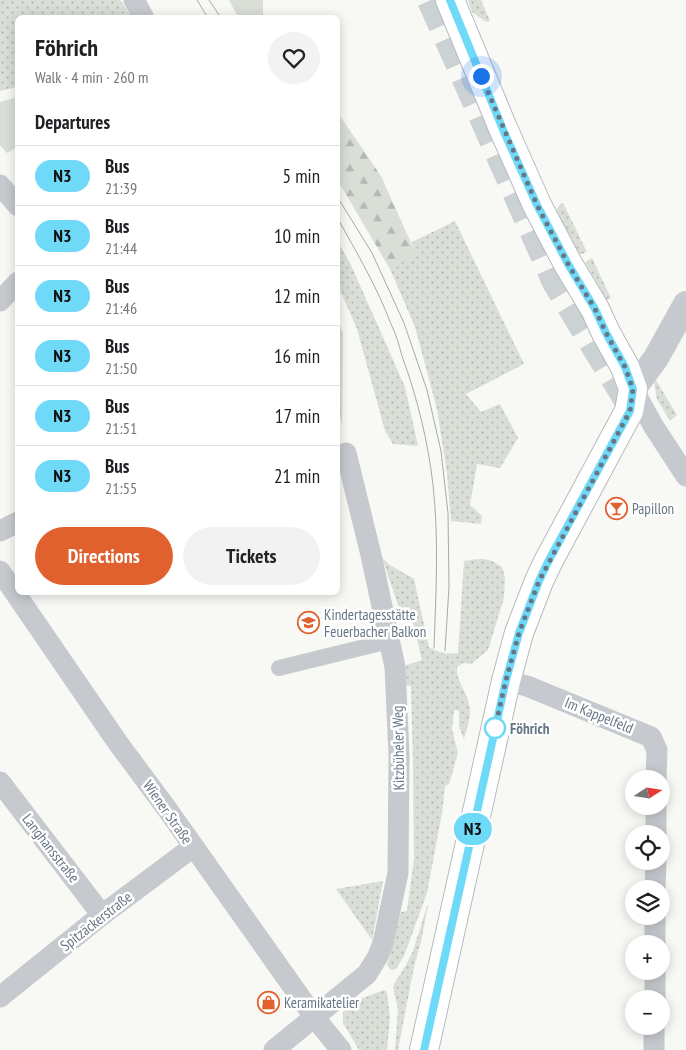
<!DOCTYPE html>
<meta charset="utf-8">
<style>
body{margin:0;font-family:"PT Sans Narrow",sans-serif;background:#f2f2f2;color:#202124;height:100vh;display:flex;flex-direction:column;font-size:19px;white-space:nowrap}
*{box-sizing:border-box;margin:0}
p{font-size:16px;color:#757577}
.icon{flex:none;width:28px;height:28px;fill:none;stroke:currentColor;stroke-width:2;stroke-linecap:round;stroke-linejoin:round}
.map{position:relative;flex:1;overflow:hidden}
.side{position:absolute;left:15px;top:15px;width:325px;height:580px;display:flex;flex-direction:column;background:#fff;border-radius:8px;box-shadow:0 2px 12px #0003}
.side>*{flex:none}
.badge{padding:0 10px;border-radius:16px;font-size:18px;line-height:32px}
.needle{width:32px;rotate:78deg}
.buttons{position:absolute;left:625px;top:770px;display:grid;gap:10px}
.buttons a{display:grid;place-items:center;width:45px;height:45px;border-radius:50%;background:#fff;box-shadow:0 2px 12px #0003;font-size:25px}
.you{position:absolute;width:25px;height:25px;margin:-12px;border:4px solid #fff;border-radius:50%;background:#1a73e8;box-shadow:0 0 0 8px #1a73e833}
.map>.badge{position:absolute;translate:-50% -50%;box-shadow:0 0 0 2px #fff}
h2{padding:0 20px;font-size:19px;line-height:45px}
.round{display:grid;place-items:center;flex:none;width:52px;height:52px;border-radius:26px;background:#f2f2f2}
.headline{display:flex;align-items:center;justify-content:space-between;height:85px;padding:0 20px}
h1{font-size:24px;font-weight:700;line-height:38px}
.action{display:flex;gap:10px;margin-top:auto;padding:10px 20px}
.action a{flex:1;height:58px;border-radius:30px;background:#e0612d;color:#fff;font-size:20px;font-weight:700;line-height:58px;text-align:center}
.action a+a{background:#f2f2f2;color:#202124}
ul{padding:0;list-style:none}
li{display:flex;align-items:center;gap:15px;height:60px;padding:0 20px;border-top:1px solid #e0e0e0}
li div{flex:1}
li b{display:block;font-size:19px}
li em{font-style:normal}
li .badge{min-width:55px;font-weight:700;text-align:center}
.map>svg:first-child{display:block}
</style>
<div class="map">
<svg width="686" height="1050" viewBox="0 0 686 1050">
<defs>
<pattern id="grass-dots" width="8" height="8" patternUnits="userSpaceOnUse" patternTransform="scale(1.25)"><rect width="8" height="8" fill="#d9dfd6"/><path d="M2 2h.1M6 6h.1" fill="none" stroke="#b4b9b3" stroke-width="1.8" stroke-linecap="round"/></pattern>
<pattern id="forest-firs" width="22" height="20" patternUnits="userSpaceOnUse" patternTransform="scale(1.25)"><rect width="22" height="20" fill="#d9dfd6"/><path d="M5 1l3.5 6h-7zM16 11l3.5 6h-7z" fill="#b4b9b3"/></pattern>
</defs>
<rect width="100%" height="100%" fill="#f8f8f5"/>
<g fill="url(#grass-dots)">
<path d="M0,0H120L132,17L18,18L17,87L0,91Z"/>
<path d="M468,0H481L490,21L486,22L472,12Z"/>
<path d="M563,203L587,252L579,255L555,220L554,216L560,204Z"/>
<path d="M455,221L524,364L466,394L481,412L500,404L518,438L500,468L477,464L470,505L482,516L481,524L451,521L447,473L437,409L415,327L390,269L415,254L412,242Z"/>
<path d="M338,242L351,265L405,387L418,446L393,444L385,431L357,329L338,285Z"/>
<path d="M592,258L611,298L607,300L585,262Z"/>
<path d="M656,380L677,415L670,421L657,399L654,383Z"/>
<path d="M382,558L390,565L414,579L429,647C439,653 447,655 458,653L464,561C481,558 488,557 502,567L505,577L504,598L488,650L471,664L463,663L457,667C456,682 466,690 469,704C472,716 467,727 464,739L459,727V711L454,710L452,729L458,753L449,784L445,786L442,813L427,893L404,956L396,969L391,970L387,965L401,912L407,911L414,859L413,763L411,686L406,685L404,666L422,660L409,607L399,608Z"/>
<path d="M383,881L372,940L336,889Z"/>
<path d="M428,905L421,942L414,967L398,1050H395L398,1009L393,988L394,984L406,965L413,951L427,906Z"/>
<path d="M384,990L386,991L387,994L390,1017L387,1050H359L343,1023V1012L352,1002Z"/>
</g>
<g fill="url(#forest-firs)">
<path d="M338,113L381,176L416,254L390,269L338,181Z"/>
<path d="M338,320L343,333L342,426L338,408Z"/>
</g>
<g fill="#d9dfd6">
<path d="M229,0H263V17H238Z"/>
<path d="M17,97V147L7,153L0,145V102Z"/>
</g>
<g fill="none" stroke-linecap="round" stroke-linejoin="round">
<path stroke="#ccd1d4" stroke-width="28" stroke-dasharray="28 14" stroke-linecap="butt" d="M431,0L556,282L635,412"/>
<defs>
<path id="secondary" d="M424,1050L506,681L519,633L539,581L549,560L629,411L633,389L625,367L606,333L595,309L568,264L537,205L502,126L450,0"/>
</defs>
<use href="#secondary" stroke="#b6bbc0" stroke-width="30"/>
<path stroke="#c6c9cd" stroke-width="16" d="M279,668L389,641"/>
<g stroke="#c6c9cd" stroke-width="21">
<path d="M134,0L144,18"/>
<path d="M0,185L18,206"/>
<path d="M0,301L18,282"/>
<path d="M633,389L654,427L686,476"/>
<path d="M0,531L18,522"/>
<path d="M0,571L118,743L167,809L315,1018L341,1050"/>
<path d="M506,681L527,686L651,737L657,750L656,779"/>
<path d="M0,782L102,915"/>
<path d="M656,834V806"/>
<path d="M655,889L656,861"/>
<path d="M655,944V916"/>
<path d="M0,997L102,915L193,847"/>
<path d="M655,999V971"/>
<path d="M274,1050L367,974L378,956L383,943L398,873L399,755L395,667L371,555L346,453"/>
<path d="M654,1050V1026"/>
</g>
<path stroke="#c6c9cd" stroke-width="26" d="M633,389L656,358L686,304"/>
<use href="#secondary" stroke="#fff" stroke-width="28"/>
<g stroke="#a4aab0" stroke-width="1">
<path d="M197,0L208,18"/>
<path d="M209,0L221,18"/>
<path d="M338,198L372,253L404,323L427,390L441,451L448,513L449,587L445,651"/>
<path d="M338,219C357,253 377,287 391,324C396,334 399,345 402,356C417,397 428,441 433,485C439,539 436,593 434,648"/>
</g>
</g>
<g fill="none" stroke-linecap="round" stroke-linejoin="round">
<defs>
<path id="line" d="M424,1050L506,680L519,633L539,581L549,560L630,411L633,389L625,367L606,333L595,309L568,264L537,205L504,132L450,0"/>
</defs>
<use href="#line" stroke="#fff" stroke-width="11"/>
<use href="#line" stroke="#6fdaf8" stroke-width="8"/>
<path stroke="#677686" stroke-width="5" stroke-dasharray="0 9" d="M481,76L537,205L568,264L595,309L606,333L625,367L633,389L630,411L539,581L519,633L506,680L495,728"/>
</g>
<defs>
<symbol id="bar-ring" viewBox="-11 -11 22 22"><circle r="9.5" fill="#fff" stroke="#e0612d" stroke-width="1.5"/><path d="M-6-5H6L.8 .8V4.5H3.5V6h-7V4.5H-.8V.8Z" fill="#e0612d"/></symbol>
<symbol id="school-ring" viewBox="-11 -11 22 22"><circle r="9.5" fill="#fff" stroke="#e0612d" stroke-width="1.5"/><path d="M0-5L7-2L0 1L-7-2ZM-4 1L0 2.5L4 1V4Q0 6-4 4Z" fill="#e0612d"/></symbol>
<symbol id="shop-ring" viewBox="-11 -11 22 22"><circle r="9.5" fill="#fff" stroke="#e0612d" stroke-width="1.5"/><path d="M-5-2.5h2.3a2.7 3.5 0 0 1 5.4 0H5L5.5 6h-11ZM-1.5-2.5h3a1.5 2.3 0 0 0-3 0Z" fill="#e0612d"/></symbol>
</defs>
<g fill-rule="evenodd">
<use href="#bar-ring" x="604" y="496" width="25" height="25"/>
<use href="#school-ring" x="296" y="610" width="25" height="25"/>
<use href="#shop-ring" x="256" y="990" width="25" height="25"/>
</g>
<circle fill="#fff" stroke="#6fdaf8" stroke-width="2.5" cx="495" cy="728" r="10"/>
<g text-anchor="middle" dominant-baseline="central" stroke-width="5" stroke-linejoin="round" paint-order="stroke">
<g font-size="15" fill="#677686" stroke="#fff" text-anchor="start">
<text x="632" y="508">Papillon</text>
<text x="324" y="614">Kindertagesstätte<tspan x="324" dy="17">Feuerbacher Balkon</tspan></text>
<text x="284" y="1002">Keramikatelier</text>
</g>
<g font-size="15" fill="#677686" stroke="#fff">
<text transform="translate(599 715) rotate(22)">Im Kappelfeld</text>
<text transform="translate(398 748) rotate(-91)">Kitzbüheler Weg</text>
<text transform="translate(168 812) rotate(55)">Wiener Straße</text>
<text transform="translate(51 848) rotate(52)">Langhansstraße</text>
<text transform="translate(96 921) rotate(-38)">Spitzäckerstraße</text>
</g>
<g font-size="15" font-weight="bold" fill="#677686" stroke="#fff" text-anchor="start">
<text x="510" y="728">Föhrich</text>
</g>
</g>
</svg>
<div class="buttons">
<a><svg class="needle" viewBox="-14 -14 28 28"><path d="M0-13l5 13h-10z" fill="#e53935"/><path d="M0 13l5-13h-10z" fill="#757577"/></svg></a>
<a><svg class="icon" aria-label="locate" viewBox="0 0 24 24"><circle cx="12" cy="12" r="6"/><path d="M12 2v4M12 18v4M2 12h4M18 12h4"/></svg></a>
<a><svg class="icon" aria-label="layers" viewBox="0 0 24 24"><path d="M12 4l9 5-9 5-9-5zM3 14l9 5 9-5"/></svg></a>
<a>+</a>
<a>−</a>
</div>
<div class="you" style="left:481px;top:76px"></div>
<b class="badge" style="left:473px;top:829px;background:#6fdaf8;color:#111">N3</b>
<section class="side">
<div class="headline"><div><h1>Föhrich</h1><p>Walk · 4 min · 260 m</p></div><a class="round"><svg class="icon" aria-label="heart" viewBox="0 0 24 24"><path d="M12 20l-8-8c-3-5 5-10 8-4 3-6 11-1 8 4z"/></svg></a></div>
<h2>Departures</h2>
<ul>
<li><span class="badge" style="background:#6fdaf8;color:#111">N3</span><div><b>Bus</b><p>21:39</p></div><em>5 min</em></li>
<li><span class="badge" style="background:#6fdaf8;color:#111">N3</span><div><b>Bus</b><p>21:44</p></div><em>10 min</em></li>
<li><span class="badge" style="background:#6fdaf8;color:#111">N3</span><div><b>Bus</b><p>21:46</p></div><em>12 min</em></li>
<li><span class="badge" style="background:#6fdaf8;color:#111">N3</span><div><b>Bus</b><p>21:50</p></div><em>16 min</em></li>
<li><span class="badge" style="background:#6fdaf8;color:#111">N3</span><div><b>Bus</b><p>21:51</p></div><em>17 min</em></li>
<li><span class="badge" style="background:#6fdaf8;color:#111">N3</span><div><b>Bus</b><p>21:55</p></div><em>21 min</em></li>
</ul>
<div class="action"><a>Directions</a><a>Tickets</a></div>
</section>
</div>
